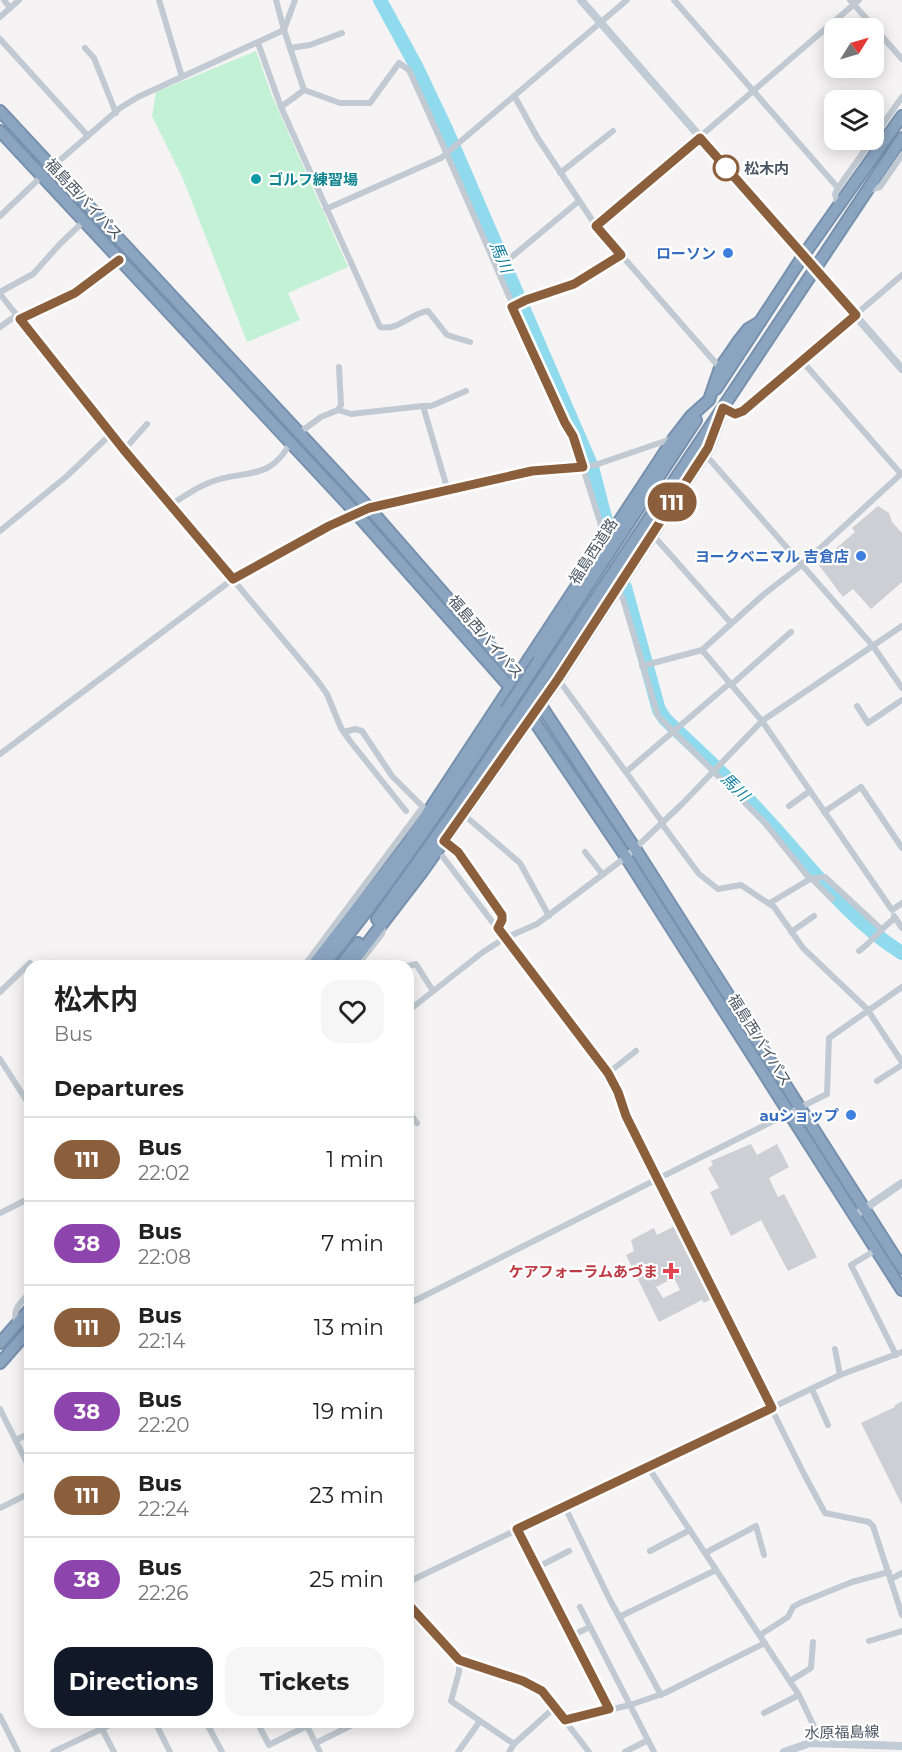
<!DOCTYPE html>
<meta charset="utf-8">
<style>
body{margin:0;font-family:Montserrat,"Noto Sans JP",sans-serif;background:#f6f6f6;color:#222;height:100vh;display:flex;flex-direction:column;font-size:22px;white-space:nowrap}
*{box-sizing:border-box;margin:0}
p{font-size:20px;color:#767676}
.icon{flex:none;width:33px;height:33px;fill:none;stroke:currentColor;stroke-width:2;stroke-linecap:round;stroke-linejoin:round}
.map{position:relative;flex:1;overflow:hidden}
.details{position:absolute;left:24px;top:960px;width:390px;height:768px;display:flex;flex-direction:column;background:#fff;border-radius:18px;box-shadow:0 3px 15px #0003}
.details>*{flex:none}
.badge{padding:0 12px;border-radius:20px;font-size:21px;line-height:39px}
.needle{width:39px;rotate:53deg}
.tools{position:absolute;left:824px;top:18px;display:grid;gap:12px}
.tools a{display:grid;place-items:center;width:60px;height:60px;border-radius:12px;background:#fff;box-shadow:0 3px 15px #0003;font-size:30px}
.map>.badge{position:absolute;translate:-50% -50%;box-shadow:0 0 0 3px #fff}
h2{padding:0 30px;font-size:22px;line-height:54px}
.round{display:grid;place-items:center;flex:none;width:63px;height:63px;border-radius:18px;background:#f6f6f6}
.headline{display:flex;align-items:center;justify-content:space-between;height:102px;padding:0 30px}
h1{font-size:28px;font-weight:700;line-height:45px}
.button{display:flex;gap:12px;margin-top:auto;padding:12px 30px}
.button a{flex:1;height:69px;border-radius:18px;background:#111827;color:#fff;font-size:24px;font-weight:700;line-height:69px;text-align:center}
.button a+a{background:#f6f6f6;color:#222}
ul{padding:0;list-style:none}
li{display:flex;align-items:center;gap:18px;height:84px;padding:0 30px;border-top:2px solid #e0e0e0}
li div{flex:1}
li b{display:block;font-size:22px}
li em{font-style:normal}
li .badge{min-width:66px;font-weight:700;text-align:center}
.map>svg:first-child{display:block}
</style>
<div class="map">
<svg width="902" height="1752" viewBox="0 0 902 1752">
<rect width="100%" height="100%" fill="#f5f3f3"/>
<path fill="#c3f1d5" d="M256,51L272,96L348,267L288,293L300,320L247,342L183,179L152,116L156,92Z"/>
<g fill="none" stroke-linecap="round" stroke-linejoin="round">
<g stroke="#90daee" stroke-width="14">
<path d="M380,0L416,66L446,129L576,430L592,467L606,521"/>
<path d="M625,587L654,692L659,710L665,719C697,750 730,779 760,812C806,860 844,917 902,953"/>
</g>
</g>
<g fill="#cdcfd5" fill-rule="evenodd">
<path d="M878,506L889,513L892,522L902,533V582L871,609L853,589L843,597L815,560L829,548L833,551L855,532L852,528Z"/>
<path d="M751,1144L757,1155L777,1144L789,1167L769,1178L778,1197L784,1194L817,1257L788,1271L761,1220L731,1236L710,1192L719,1188L708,1168L713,1165L711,1161Z"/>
<path d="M675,1226L711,1299L704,1303L702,1300L659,1322L626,1255L634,1251L631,1240L654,1228L657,1235ZM674,1278L680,1290L663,1298L656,1287Z"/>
<path d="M902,1401V1505L861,1423L895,1407L894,1406Z"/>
</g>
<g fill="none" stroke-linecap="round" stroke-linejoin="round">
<defs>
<g id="highway">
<path d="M0,111L369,508L540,704L636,850L902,1268"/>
<path d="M0,131L356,513L516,694L626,857L902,1290"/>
<path d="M716,389L803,256L902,116"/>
<path d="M539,660L696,420"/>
<path d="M549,669L902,138"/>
<path d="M377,919L455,810L515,720"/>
<path d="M312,966L407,844L674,438L691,416L709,400L720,368L740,339L748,329L760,322"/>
<path d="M323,966C390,885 448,798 506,710"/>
<path d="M340,966L358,943"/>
<path d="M350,966L422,872L558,679L708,448L723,408"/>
<path d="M0,1343L30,1309"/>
<path d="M0,1363L30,1329"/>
</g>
</defs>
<use href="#highway" stroke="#7690ad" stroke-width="14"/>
<g stroke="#c1cad2" stroke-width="6">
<path d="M4,0L10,8"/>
<path d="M159,0L182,77"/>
<path d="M295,0L284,30L304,90L340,103H370L399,63L409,70C463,187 512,306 565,423L573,436L606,541"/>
<path d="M674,0L838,188"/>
<path d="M850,0L902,59"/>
<path d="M0,17L19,0"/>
<path d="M0,39L88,136"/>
<path d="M258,43L281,107L380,327C399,331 411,313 428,311L447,335L470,342"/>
<path d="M85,48L94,58L116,113"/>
<path d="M290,48L310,45L342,33"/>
<path d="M515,97L537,137L596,226L720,368"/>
<path d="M281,107L304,90"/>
<path d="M873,138L902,97"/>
<path d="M52,167L120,108L138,97L284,30L276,0"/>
<path d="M560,173L613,131"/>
<path d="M869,190L880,187L902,155"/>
<path d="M838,206L835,194L838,188L872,140"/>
<path d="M326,209L441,158L627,0"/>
<path d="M0,216L42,176"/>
<path d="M596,226L859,0"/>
<path d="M496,266L508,260L579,201"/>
<path d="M0,292L33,274L60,244L84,221"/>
<path d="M0,294L111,434L317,680L327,694L341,728L350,741L406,811"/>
<path d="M512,307L550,291L574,284L621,255"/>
<path d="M20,319L75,293L119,260"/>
<path d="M0,327L17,315"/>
<path d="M802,361L901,474"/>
<path d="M723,408L735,414L743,411L902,275"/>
<path d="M338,410L351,414L423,406"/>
<path d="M299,433L321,417L338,410L341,405L339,367"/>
<path d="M124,450L147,424"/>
<path d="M704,453L873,646L902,688"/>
<path d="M448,491L423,406H431L466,391"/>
<path d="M170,505C182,498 194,489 206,484C240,468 269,484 290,443"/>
<path d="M0,531L67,476L111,434"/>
<path d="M652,534L731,623"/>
<path d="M617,588L623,599L658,716L765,823L810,879L770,903"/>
<path d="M702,650L762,721L892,910L902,903"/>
<path d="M642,666L702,650L763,595L803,564L902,473"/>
<path d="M558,679L663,823"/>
<path d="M731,685L791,632"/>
<path d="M857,706L868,723L902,700"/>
<path d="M344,732L355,729L362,731L392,776L424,808"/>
<path d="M0,754L237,576L356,513L532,471L595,465L674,438"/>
<path d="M626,772L730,683"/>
<path d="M789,806L810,791"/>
<path d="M824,812L861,787L902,848"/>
<path d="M463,814L520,863L549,916"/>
<path d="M662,824L699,874L718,889L741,885L774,907L803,948L867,1009L902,1062"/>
<path d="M444,841L458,852L502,915V920L497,928"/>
<path d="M585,852L603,875"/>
<path d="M443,857L613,1081L626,1116L804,1474L825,1513L869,1522L873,1526L902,1615"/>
<path d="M810,879L825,877L880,928"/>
<path d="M812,879L832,899"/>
<path d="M894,916L902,928"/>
<path d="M791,932L814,916"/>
<path d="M859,951C873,941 881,928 895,918"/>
<path d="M304,966L422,808"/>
<path d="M357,966L382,934L383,927"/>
<path d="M408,966L416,964L433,991"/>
<path d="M0,992L30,963L33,966"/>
<path d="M408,1011L483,952L505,938L537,924L626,857L682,804L762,721L902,626"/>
<path d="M0,1059L30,1106"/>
<path d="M608,1073L636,1051"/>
<path d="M877,1081L902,1065"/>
<path d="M408,1111L417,1123"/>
<path d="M0,1213L30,1198"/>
<path d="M876,1250L851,1265L896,1355"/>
<path d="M408,1304L827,1094L829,1038L902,987"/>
<path d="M17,1324C11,1309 21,1303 30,1292"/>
<path d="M835,1349L840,1375"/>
<path d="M812,1389L828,1425"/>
<path d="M0,1409L30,1469"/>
<path d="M16,1440L30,1433"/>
<path d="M648,1467L799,1695L822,1743"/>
<path d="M565,1507L609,1598L661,1695"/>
<path d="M0,1508L30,1493"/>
<path d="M517,1529L609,1709"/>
<path d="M650,1551L690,1530"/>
<path d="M705,1553L756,1526L764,1555"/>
<path d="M536,1568L569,1551"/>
<path d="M891,1579L902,1573"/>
<path d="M408,1582L840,1375L902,1352"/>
<path d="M408,1604L459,1660L523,1681L542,1691L589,1752"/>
<path d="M580,1607L654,1752"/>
<path d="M619,1617L716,1570"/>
<path d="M760,1635L788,1617L793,1607L800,1603L852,1582L889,1572"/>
<path d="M571,1636L590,1627"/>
<path d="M869,1641L902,1631"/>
<path d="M459,1660V1672L451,1701L514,1744"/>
<path d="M790,1681L811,1668L813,1642"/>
<path d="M764,1713L799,1695"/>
<path d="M0,1716L18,1752"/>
<path d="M565,1720L630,1705L665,1693L765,1643"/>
<path d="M155,1722L170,1752"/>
<path d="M206,1722L222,1752"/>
<path d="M257,1722L269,1745L307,1726"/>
<path d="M305,1722L320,1752"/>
<path d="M102,1729L114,1752"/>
<path d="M316,1743L358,1722"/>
<path d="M53,1752L116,1722"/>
<path d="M458,1752L480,1721"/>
<path d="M509,1752L514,1744L555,1707"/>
<path d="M625,1752L648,1740"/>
</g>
<g stroke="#c1cbd6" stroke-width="8">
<path d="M581,0L902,369"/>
<path d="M854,1216L902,1183"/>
<path d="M784,1752L810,1743L902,1746"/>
</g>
<use href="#highway" stroke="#8ba5c1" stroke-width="10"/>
<defs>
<g id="highway-bridge">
<path d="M506,710L539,660"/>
<path d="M515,720L549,669"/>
</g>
</defs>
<use href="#highway-bridge" stroke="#7690ad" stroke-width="14" stroke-linecap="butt"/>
<use href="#highway-bridge" stroke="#8ba5c1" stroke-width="10"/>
</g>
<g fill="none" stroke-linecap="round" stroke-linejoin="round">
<defs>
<path id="line" d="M119,260L75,293L20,319L124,450L233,579L329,526L369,508L532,471L583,467L573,436L565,423L512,307L526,300L574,284L621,255L596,226L700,138L856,315L743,411L735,414L723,408L708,448L558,679L444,841L458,852L502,915V920L498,928L608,1073L618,1092L626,1116L772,1408L517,1529L609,1709L565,1720L542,1691L523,1681L459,1660L408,1604"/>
</defs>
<use href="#line" stroke="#fff" stroke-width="14"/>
<use href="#line" stroke="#8b5e3c" stroke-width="9"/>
</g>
<circle fill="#fff" stroke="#8b5e3c" stroke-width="3" cx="726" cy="168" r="12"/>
<circle fill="#0f9aa8" stroke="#fff" stroke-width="2" cx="256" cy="179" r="6"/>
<g fill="#3f7fe0" stroke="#fff" stroke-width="2">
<circle cx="728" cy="253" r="6"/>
<circle cx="861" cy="556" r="6"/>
<circle cx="851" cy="1115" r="6"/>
</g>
<path fill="#e0444e" stroke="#fff" stroke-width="2" d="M668 1262h6v6h6v6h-6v6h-6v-6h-6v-6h6z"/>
<g text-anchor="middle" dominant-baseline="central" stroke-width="4.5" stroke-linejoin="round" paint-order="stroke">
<g font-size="15" font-weight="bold" fill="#4a5661" stroke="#fff" text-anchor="start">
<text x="744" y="168">松木内</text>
</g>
<g font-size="15" font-weight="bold" fill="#0d838f" stroke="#fff" text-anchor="start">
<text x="268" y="179">ゴルフ練習場</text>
</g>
<g font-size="15" fill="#4a5661" stroke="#fff">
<text transform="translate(84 199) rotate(47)">福島西バイパス</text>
<text transform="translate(593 551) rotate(-57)">福島西道路</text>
<text transform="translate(486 637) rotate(49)">福島西バイパス</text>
<text transform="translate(760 1040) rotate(58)">福島西バイパス</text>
<text transform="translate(842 1732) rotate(-1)">水原福島線</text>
</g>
<g font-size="15" font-weight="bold" fill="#366cbe" stroke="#fff" text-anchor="end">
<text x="716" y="253">ローソン</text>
<text x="849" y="556">ヨークベニマル 吉倉店</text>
<text x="839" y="1115">auショップ</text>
</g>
<g font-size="15" font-weight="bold" fill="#be3a42" stroke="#fff" text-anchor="end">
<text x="658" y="1271">ケアフォーラムあづま</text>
</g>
<g font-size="16" font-style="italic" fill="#0c7c9b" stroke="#fff">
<text transform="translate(501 257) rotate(67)">馬川</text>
<text transform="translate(735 787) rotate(44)">馬川</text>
</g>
</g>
</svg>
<div class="tools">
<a><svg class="needle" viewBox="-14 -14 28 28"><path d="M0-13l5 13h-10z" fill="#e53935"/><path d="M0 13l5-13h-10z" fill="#767676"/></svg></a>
<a><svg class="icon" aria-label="layers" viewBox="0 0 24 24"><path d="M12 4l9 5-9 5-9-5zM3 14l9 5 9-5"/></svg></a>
</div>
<b class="badge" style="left:672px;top:502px;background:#8b5e3c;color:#fff">111</b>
<section class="details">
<div class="headline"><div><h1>松木内</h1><p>Bus</p></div><a class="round"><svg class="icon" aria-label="heart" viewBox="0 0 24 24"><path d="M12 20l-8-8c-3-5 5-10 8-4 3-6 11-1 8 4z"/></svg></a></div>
<h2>Departures</h2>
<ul>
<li><span class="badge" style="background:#8b5e3c;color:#fff">111</span><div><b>Bus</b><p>22:02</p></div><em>1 min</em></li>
<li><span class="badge" style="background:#8e44ad;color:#fff">38</span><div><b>Bus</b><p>22:08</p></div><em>7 min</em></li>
<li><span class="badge" style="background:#8b5e3c;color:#fff">111</span><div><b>Bus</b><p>22:14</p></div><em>13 min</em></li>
<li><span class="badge" style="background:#8e44ad;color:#fff">38</span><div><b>Bus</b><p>22:20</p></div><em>19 min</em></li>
<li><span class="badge" style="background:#8b5e3c;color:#fff">111</span><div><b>Bus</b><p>22:24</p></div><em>23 min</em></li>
<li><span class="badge" style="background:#8e44ad;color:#fff">38</span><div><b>Bus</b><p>22:26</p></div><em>25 min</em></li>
</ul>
<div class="button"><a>Directions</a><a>Tickets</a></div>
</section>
</div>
